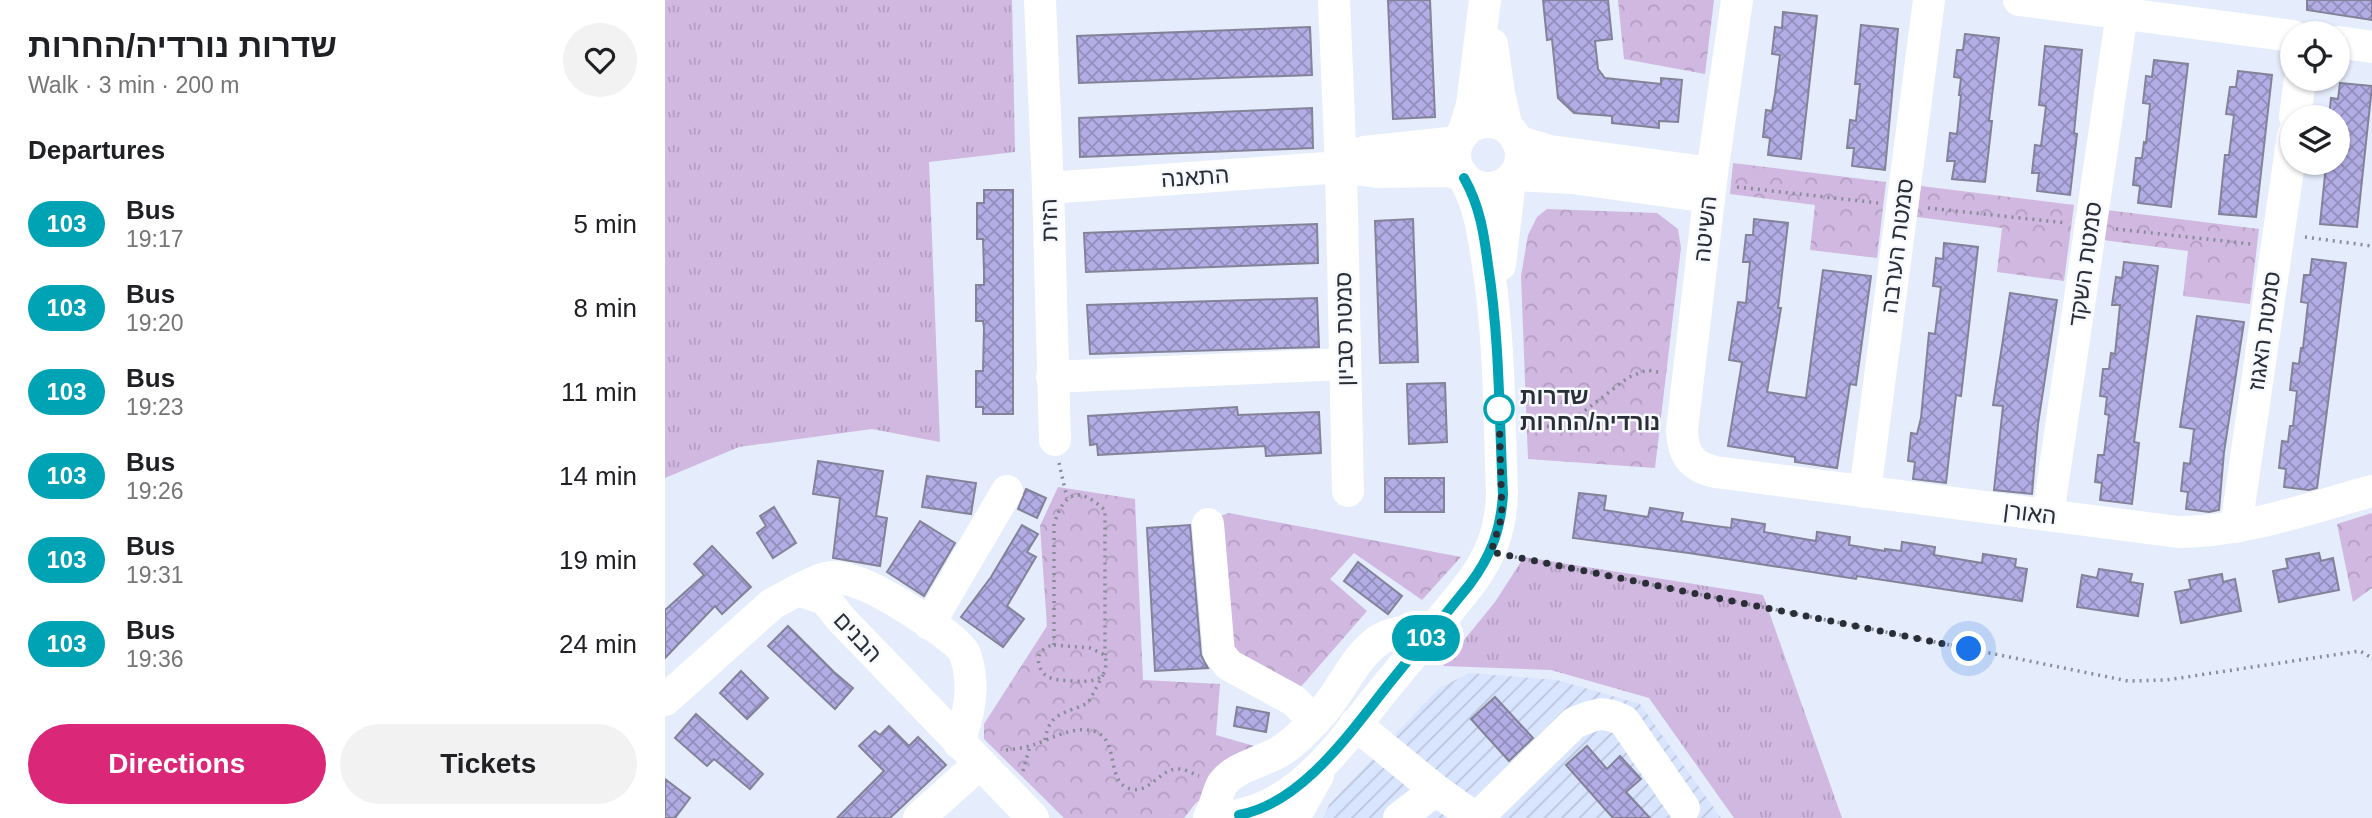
<!DOCTYPE html>
<meta charset="utf-8">
<style>
body{margin:0;font-family:Arial,Heebo,sans-serif;background:#f2f2f2;color:#202124;height:100vh;display:flex;flex-direction:column;font-size:26px;white-space:nowrap}
*{box-sizing:border-box;margin:0}
p{font-size:23px;color:#757577}
.icon{flex:none;width:38px;height:38px;fill:none;stroke:currentColor;stroke-width:2;stroke-linecap:round;stroke-linejoin:round}
.map{position:relative;flex:1;overflow:hidden}
.sheet{display:flex;flex-direction:column;background:#fff;width:665px}
.sheet>*{flex:none}
.badge{padding:0 14px;border-radius:23px;font-size:24px;line-height:46px}
.controls{position:absolute;left:1615px;top:21px;display:grid;gap:14px}
.controls a{display:grid;place-items:center;width:70px;height:70px;border-radius:50%;background:#fff;box-shadow:0 2px 5px #0004;font-size:35px}
.you{position:absolute;width:35px;height:35px;margin:-18px;border:5px solid #fff;border-radius:50%;background:#1a73e8;box-shadow:0 0 0 10px #1a73e833}
.map>.badge{position:absolute;translate:-50% -50%;box-shadow:0 0 0 4px #fff}
h2{padding:0 28px;font-size:26px;line-height:63px}
.round{display:grid;place-items:center;flex:none;width:74px;height:74px;border-radius:37px;background:#f2f2f2}
.overview{display:flex;align-items:center;justify-content:space-between;height:119px;padding:0 28px}
h1{font-size:33px;font-weight:700;line-height:52px}
.primary-button{display:flex;gap:14px;margin-top:auto;padding:14px 28px}
.primary-button a{flex:1;height:80px;border-radius:42px;background:#db2777;color:#fff;font-size:28px;font-weight:700;line-height:80px;text-align:center}
.primary-button a+a{background:#f2f2f2;color:#202124}
ul{padding:0;list-style:none}
li{display:flex;align-items:center;gap:21px;height:84px;padding:0 28px}
li div{flex:1}
li b{display:block;font-size:26px}
li em{font-style:normal}
li .badge{min-width:77px;font-weight:700;text-align:center}
main{display:flex;flex:1;min-height:0}
.map>svg:first-child{display:block}
</style>
<main>
<section class="sheet">
<div class="overview"><div><h1>שדרות נורדיה/החרות</h1><p>Walk · 3 min · 200 m</p></div><a class="round"><svg class="icon" aria-label="heart" viewBox="0 0 24 24"><path d="M12 20l-8-8c-3-5 5-10 8-4 3-6 11-1 8 4z"/></svg></a></div>
<h2>Departures</h2>
<ul>
<li><span class="badge" style="background:#00a3b4;color:#fff">103</span><div><b>Bus</b><p>19:17</p></div><em>5 min</em></li>
<li><span class="badge" style="background:#00a3b4;color:#fff">103</span><div><b>Bus</b><p>19:20</p></div><em>8 min</em></li>
<li><span class="badge" style="background:#00a3b4;color:#fff">103</span><div><b>Bus</b><p>19:23</p></div><em>11 min</em></li>
<li><span class="badge" style="background:#00a3b4;color:#fff">103</span><div><b>Bus</b><p>19:26</p></div><em>14 min</em></li>
<li><span class="badge" style="background:#00a3b4;color:#fff">103</span><div><b>Bus</b><p>19:31</p></div><em>19 min</em></li>
<li><span class="badge" style="background:#00a3b4;color:#fff">103</span><div><b>Bus</b><p>19:36</p></div><em>24 min</em></li>
</ul>
<div class="primary-button"><a>Directions</a><a>Tickets</a></div>
</section>
<div class="map">
<svg width="1707" height="818" viewBox="0 0 1707 818">
<defs>
<pattern id="industrial-furrows" width="10" height="10" patternUnits="userSpaceOnUse" patternTransform="scale(1.75)"><rect width="10" height="10" fill="#d9e5fe"/><path d="M-1 1l2-2M0 10L10 0M9 11l2-2" fill="none" stroke="#bac5da"/></pattern>
<pattern id="grass-tufts" width="24" height="20" patternUnits="userSpaceOnUse" patternTransform="scale(1.75)"><rect width="24" height="20" fill="#d0b8e0"/><path d="M3 7l-1-3M5 7V3M7 7l1-3M15 17l-1-3M17 17v-4M19 17l1-3" fill="none" stroke="#b39ec1"/></pattern>
<pattern id="forest-crowns" width="20" height="18" patternUnits="userSpaceOnUse" patternTransform="scale(1.75)"><rect width="20" height="18" fill="#d0b8e0"/><path d="M2 6a3 3 0 1 1 6 0M12 15a3 3 0 1 1 6 0" fill="none" stroke="#b39ec1"/></pattern>
<pattern id="building-cross-hatch" width="8" height="8" patternUnits="userSpaceOnUse" patternTransform="scale(1.75)"><rect width="8" height="8" fill="#b3ade6"/><path d="M0 0l8 8M0 8l8-8" fill="none" stroke="#928dbb"/></pattern>
</defs>
<rect width="100%" height="100%" fill="#e5ecfb"/>
<path fill="url(#industrial-furrows)" d="M804,673L892,680L975,704L1056,818H658L664,805L773,689Z"/>
<g fill="url(#grass-tufts)">
<path d="M0,0H347L350,152L264,162L275,442L207,429L74,447L0,478Z"/>
<path d="M859,557L1098,595L1177,818H1069L984,698L886,670L778,666L830,602Z"/>
</g>
<g fill="url(#forest-crowns)">
<path d="M953,0H1049L1040,74L959,59Z"/>
<path d="M1068,163L1221,182L1212,258L1145,250L1150,205L1065,194Z"/>
<path d="M1256,186L1409,205L1399,281L1332,272L1337,228L1252,217Z"/>
<path d="M882,209L992,213L1013,229L1016,248L990,468L863,459L856,276L863,235L872,217Z"/>
<path d="M1442,210L1594,229L1585,304L1518,296L1523,251L1438,240Z"/>
<path d="M393,487L470,499L478,680L555,684L551,735L589,746L555,770L539,797L530,804L519,818H399L319,739V724L382,626L375,526Z"/>
<path d="M564,513L796,557L757,600L689,553L665,579L702,611L634,689L574,655L566,642L555,516Z"/>
<path d="M1707,513V588L1688,602L1672,524Z"/>
</g>
<g fill="url(#building-cross-hatch)" stroke="#838299" stroke-width="2">
<path d="M723,0H765L770,117L728,119Z"/>
<path d="M878,0H943L947,39L930,41L933,69L940,78L996,84V78L1017,80L1013,122L994,121V128L947,123V116L909,113L893,98L887,39L882,40Z"/>
<path d="M1642,0H1707V20L1642,10Z"/>
<path d="M1118,12L1152,16L1136,159L1103,155L1105,138L1098,137L1101,110L1107,111L1110,94L1115,55L1107,54L1110,27L1117,28Z"/>
<path d="M1196,25L1233,29L1220,170L1187,166L1189,148H1182L1185,120L1191,121L1195,84H1190Z"/>
<path d="M645,27L647,75L414,83L412,36Z"/>
<path d="M1300,34L1334,38L1324,121H1327L1320,182L1287,179L1290,161H1282L1285,133L1292,134L1296,95H1294L1296,78L1289,77L1292,50H1298Z"/>
<path d="M1380,46L1417,50L1409,133L1412,134L1405,195L1372,191L1374,173H1367L1370,145L1376,146L1381,106L1374,105Z"/>
<path d="M1489,60L1523,64L1506,207L1473,203L1475,186L1468,185L1471,158H1477L1479,142L1481,143L1485,104L1478,103L1481,76L1487,77Z"/>
<path d="M1573,71L1607,75L1591,217L1554,214L1560,155H1564L1569,115L1561,114L1565,87H1571Z"/>
<path d="M1675,83L1707,86L1692,227L1655,224L1661,165L1673,166V117H1664L1666,98L1673,99Z"/>
<path d="M647,108L648,148L415,157L414,118Z"/>
<path d="M319,190H348V414H318V407H311V371H318L319,328L318,321H311V285H319V272L318,239H312V203H319Z"/>
<path d="M748,219L753,362L715,363L710,221Z"/>
<path d="M1089,219L1123,223L1113,308H1116L1102,392L1141,398L1158,270L1206,276L1191,385L1185,384L1172,468L1130,462V457L1063,446L1077,362L1064,360L1073,302L1081,303L1085,262H1078L1081,235H1088Z"/>
<path d="M652,224L653,263L421,272L419,233Z"/>
<path d="M1279,243L1313,247L1296,396L1291,395L1281,483L1248,479L1250,462L1243,461L1246,433L1252,434L1256,418L1264,333L1270,334L1276,287L1268,286L1271,258L1278,259Z"/>
<path d="M1647,259L1681,263L1652,488L1644,490L1619,487L1621,469L1614,468L1617,441L1623,442L1625,426H1628L1632,391L1625,390L1628,363L1634,364L1636,348H1638L1643,303L1636,302L1639,275H1645Z"/>
<path d="M1459,262L1493,266L1469,442L1474,443L1467,504L1435,500L1437,483L1430,482L1433,455H1439L1444,415L1440,414L1442,397L1435,396L1438,369H1444L1446,353L1450,354L1455,305H1447L1451,277L1457,278Z"/>
<path d="M1345,293L1392,300L1373,424L1367,494L1329,490L1338,406L1328,405Z"/>
<path d="M652,298L654,347L425,354L422,305Z"/>
<path d="M1532,316L1579,322L1559,452L1554,510L1544,512L1521,509L1523,492L1516,491L1519,463L1525,464L1529,429L1515,427Z"/>
<path d="M780,383L782,442L744,444L742,384Z"/>
<path d="M572,407L573,415L654,412L656,453L601,456L600,446L433,455L432,444L425,445L423,416Z"/>
<path d="M153,461L218,471L211,516L222,518L215,566L168,558L175,498L148,494Z"/>
<path d="M262,476L311,483L306,514L257,507Z"/>
<rect x="720" y="478" width="59" height="34"/>
<path d="M361,489L381,498L372,518L353,509Z"/>
<path d="M914,493L941,496L939,510L983,517L985,508L1018,513L1016,521L1050,526L1066,528L1067,519L1100,524L1099,532L1151,541L1152,532L1185,537L1184,545L1220,551V549L1236,551L1237,542L1270,547L1269,555L1317,563L1318,554L1351,559L1350,567L1362,569L1357,601L1192,576L1191,579L1024,553L908,538Z"/>
<path d="M109,507L131,543L108,558L92,533L101,526L95,516Z"/>
<path d="M255,521L290,543L259,596L222,572Z"/>
<path d="M357,525L373,534L362,552L371,557L342,606L359,619L338,647L296,617L326,577Z"/>
<path d="M525,525L536,655L543,668L490,671L482,528Z"/>
<path d="M47,546L86,587L57,614L50,606L0,658V610L39,575L29,564Z"/>
<path d="M1654,553L1656,561L1668,558L1674,590L1614,602L1608,571L1623,568L1621,559Z"/>
<path d="M693,562L737,596L723,614L679,581Z"/>
<path d="M1434,569L1467,574L1465,582L1478,584L1473,616L1412,607L1417,575L1432,578Z"/>
<path d="M1557,574L1558,582L1570,579L1576,611L1516,623L1510,592L1526,589L1524,580Z"/>
<path d="M123,626L169,672L188,688L170,709L103,646Z"/>
<path d="M76,671L103,698L82,719L55,693Z"/>
<path d="M830,697L868,738L844,761L806,719Z"/>
<path d="M572,707L604,713L601,732L569,726Z"/>
<path d="M31,714L98,774L85,789L49,759L42,766L10,738Z"/>
<path d="M224,726L244,746L253,737L281,765L225,818H172L219,771L194,746L210,731L215,735Z"/>
<path d="M922,746L942,769L955,756L976,779L961,792L985,818H948L901,765Z"/>
<path d="M0,779L25,798L10,818H0Z"/>
</g>
<g fill="none" stroke-linecap="round" stroke-linejoin="round">
<g stroke="#878c98" stroke-width="3.5" stroke-dasharray="2 5" stroke-linecap="butt">
<path d="M1072,187L1214,203"/>
<path d="M1263,208L1401,223"/>
<path d="M1451,229L1586,244"/>
<path d="M1640,237L1707,246"/>
<path d="M861,429L894,425L914,415L964,377L982,370L998,373"/>
<path d="M394,463L402,498"/>
<path d="M850,557L1463,681L1501,680L1695,651L1707,658"/>
<path d="M389,645V524C400,491 413,486 440,510V655"/>
<path d="M389,645L425,648L440,655C445,683 426,682 405,681C397,680 389,680 383,677C374,672 369,656 379,649C382,646 386,646 389,645Z"/>
<path d="M380,740C384,712 400,714 423,703L438,675"/>
<path d="M341,750C350,749 359,748 368,745C386,739 411,724 431,732C455,741 440,783 466,789C485,794 495,768 514,769C521,769 528,774 534,776"/>
<path d="M358,771L365,746"/>
</g>
<g stroke="#fff" stroke-width="32">
<path d="M375,0L383,188L390,440"/>
<path d="M669,0L676,167L683,491"/>
<path d="M1072,0L1047,173L1017,430C1018,454 1025,466 1050,472L1513,532C1579,532 1644,508 1707,491"/>
<path d="M1354,0L1628,36"/>
<path d="M1673,42L1707,47"/>
<path d="M827,44L834,93L842,128"/>
<path d="M1630,117L1635,79"/>
<circle cx="823" cy="155" r="33"/>
<path d="M798,134L807,105L820,0"/>
<path d="M852,141L885,151L1047,173"/>
<path d="M676,167L689,156L699,152L793,142"/>
<path d="M849,175L907,178L1044,197"/>
<path d="M383,188L676,167L712,172L783,171L797,174"/>
<path d="M835,265L845,180"/>
<path d="M387,377L679,364"/>
<path d="M1200,492L1264,0"/>
<path d="M1383,515L1459,0"/>
<path d="M543,524L554,653L564,665L628,700L650,721"/>
<path d="M1571,527L1628,135"/>
<path d="M133,590C145,585 159,575 173,577C183,579 195,583 204,587C223,596 293,637 300,654C311,686 304,713 294,743"/>
<path d="M264,624L342,491"/>
<path d="M0,700L107,604L133,590L160,599L175,618L368,818"/>
<path d="M690,724L771,790L810,818"/>
<path d="M574,815C639,802 681,736 720,688C749,653 777,619 805,584C826,556 836,529 837,494C834,418 835,341 823,265C818,234 815,206 799,178"/>
<path d="M254,818L313,765"/>
<path d="M544,818C550,808 553,790 558,783C570,767 597,762 614,752C629,743 642,729 654,716C676,693 688,658 714,640C729,630 750,632 767,631"/>
<path d="M629,818L653,775"/>
<path d="M734,818L771,790"/>
<path d="M812,818L909,723C931,714 937,710 959,721L1019,808"/>
</g>
</g>
<g fill="none" stroke-linecap="round" stroke-linejoin="round">
<defs>
<path id="line" d="M574,815C639,803 688,728 727,680C753,648 779,616 805,584C826,556 836,529 838,494C834,418 835,341 823,265C819,234 815,206 799,178"/>
</defs>
<use href="#line" stroke="#fff" stroke-width="16"/>
<use href="#line" stroke="#00a3b4" stroke-width="10"/>
<path stroke="#2a2e37" stroke-width="7" stroke-dasharray="0 12.6" d="M834,409L837,516L826,552L1304,649"/>
</g>
<circle fill="#fff" stroke="#00a3b4" stroke-width="3.5" cx="834" cy="409" r="14"/>
<g text-anchor="middle" dominant-baseline="central" stroke-width="5" stroke-linejoin="round" paint-order="stroke">
<g font-size="23" fill="#2a2e37" stroke="#f7f9fe">
<text transform="translate(530 177) rotate(-4)">התאנה</text>
<text transform="translate(384 220) rotate(-91)">הזית</text>
<text transform="translate(1040 229) rotate(-84)">השיטה</text>
<text transform="translate(1232 246) rotate(-83)">סמטת הערבה</text>
<text transform="translate(1420 264) rotate(-82)">סמטת השקד</text>
<text transform="translate(679 329) rotate(-91)">סמטת סביון</text>
<text transform="translate(1599 331) rotate(-82)">סמטת האגוז</text>
<text transform="translate(1365 513) rotate(7)">האורן</text>
<text transform="translate(193 637) rotate(47)">הבנים</text>
</g>
<g font-size="23" font-weight="bold" fill="#2a2e37" stroke="#f7f9fe" text-anchor="start">
<text x="855" y="396">שדרות<tspan x="855" dy="26">נורדיה/החרות</tspan></text>
</g>
</g>
</svg>
<div class="controls">
<a><svg class="icon" aria-label="locate" viewBox="0 0 24 24"><circle cx="12" cy="12" r="6"/><path d="M12 2v4M12 18v4M2 12h4M18 12h4"/></svg></a>
<a><svg class="icon" aria-label="layers" viewBox="0 0 24 24"><path d="M12 4l9 5-9 5-9-5zM3 14l9 5 9-5"/></svg></a>
</div>
<div class="you" style="left:1304px;top:649px"></div>
<b class="badge" style="left:761px;top:638px;background:#00a3b4;color:#fff">103</b>
</div>
</main>
